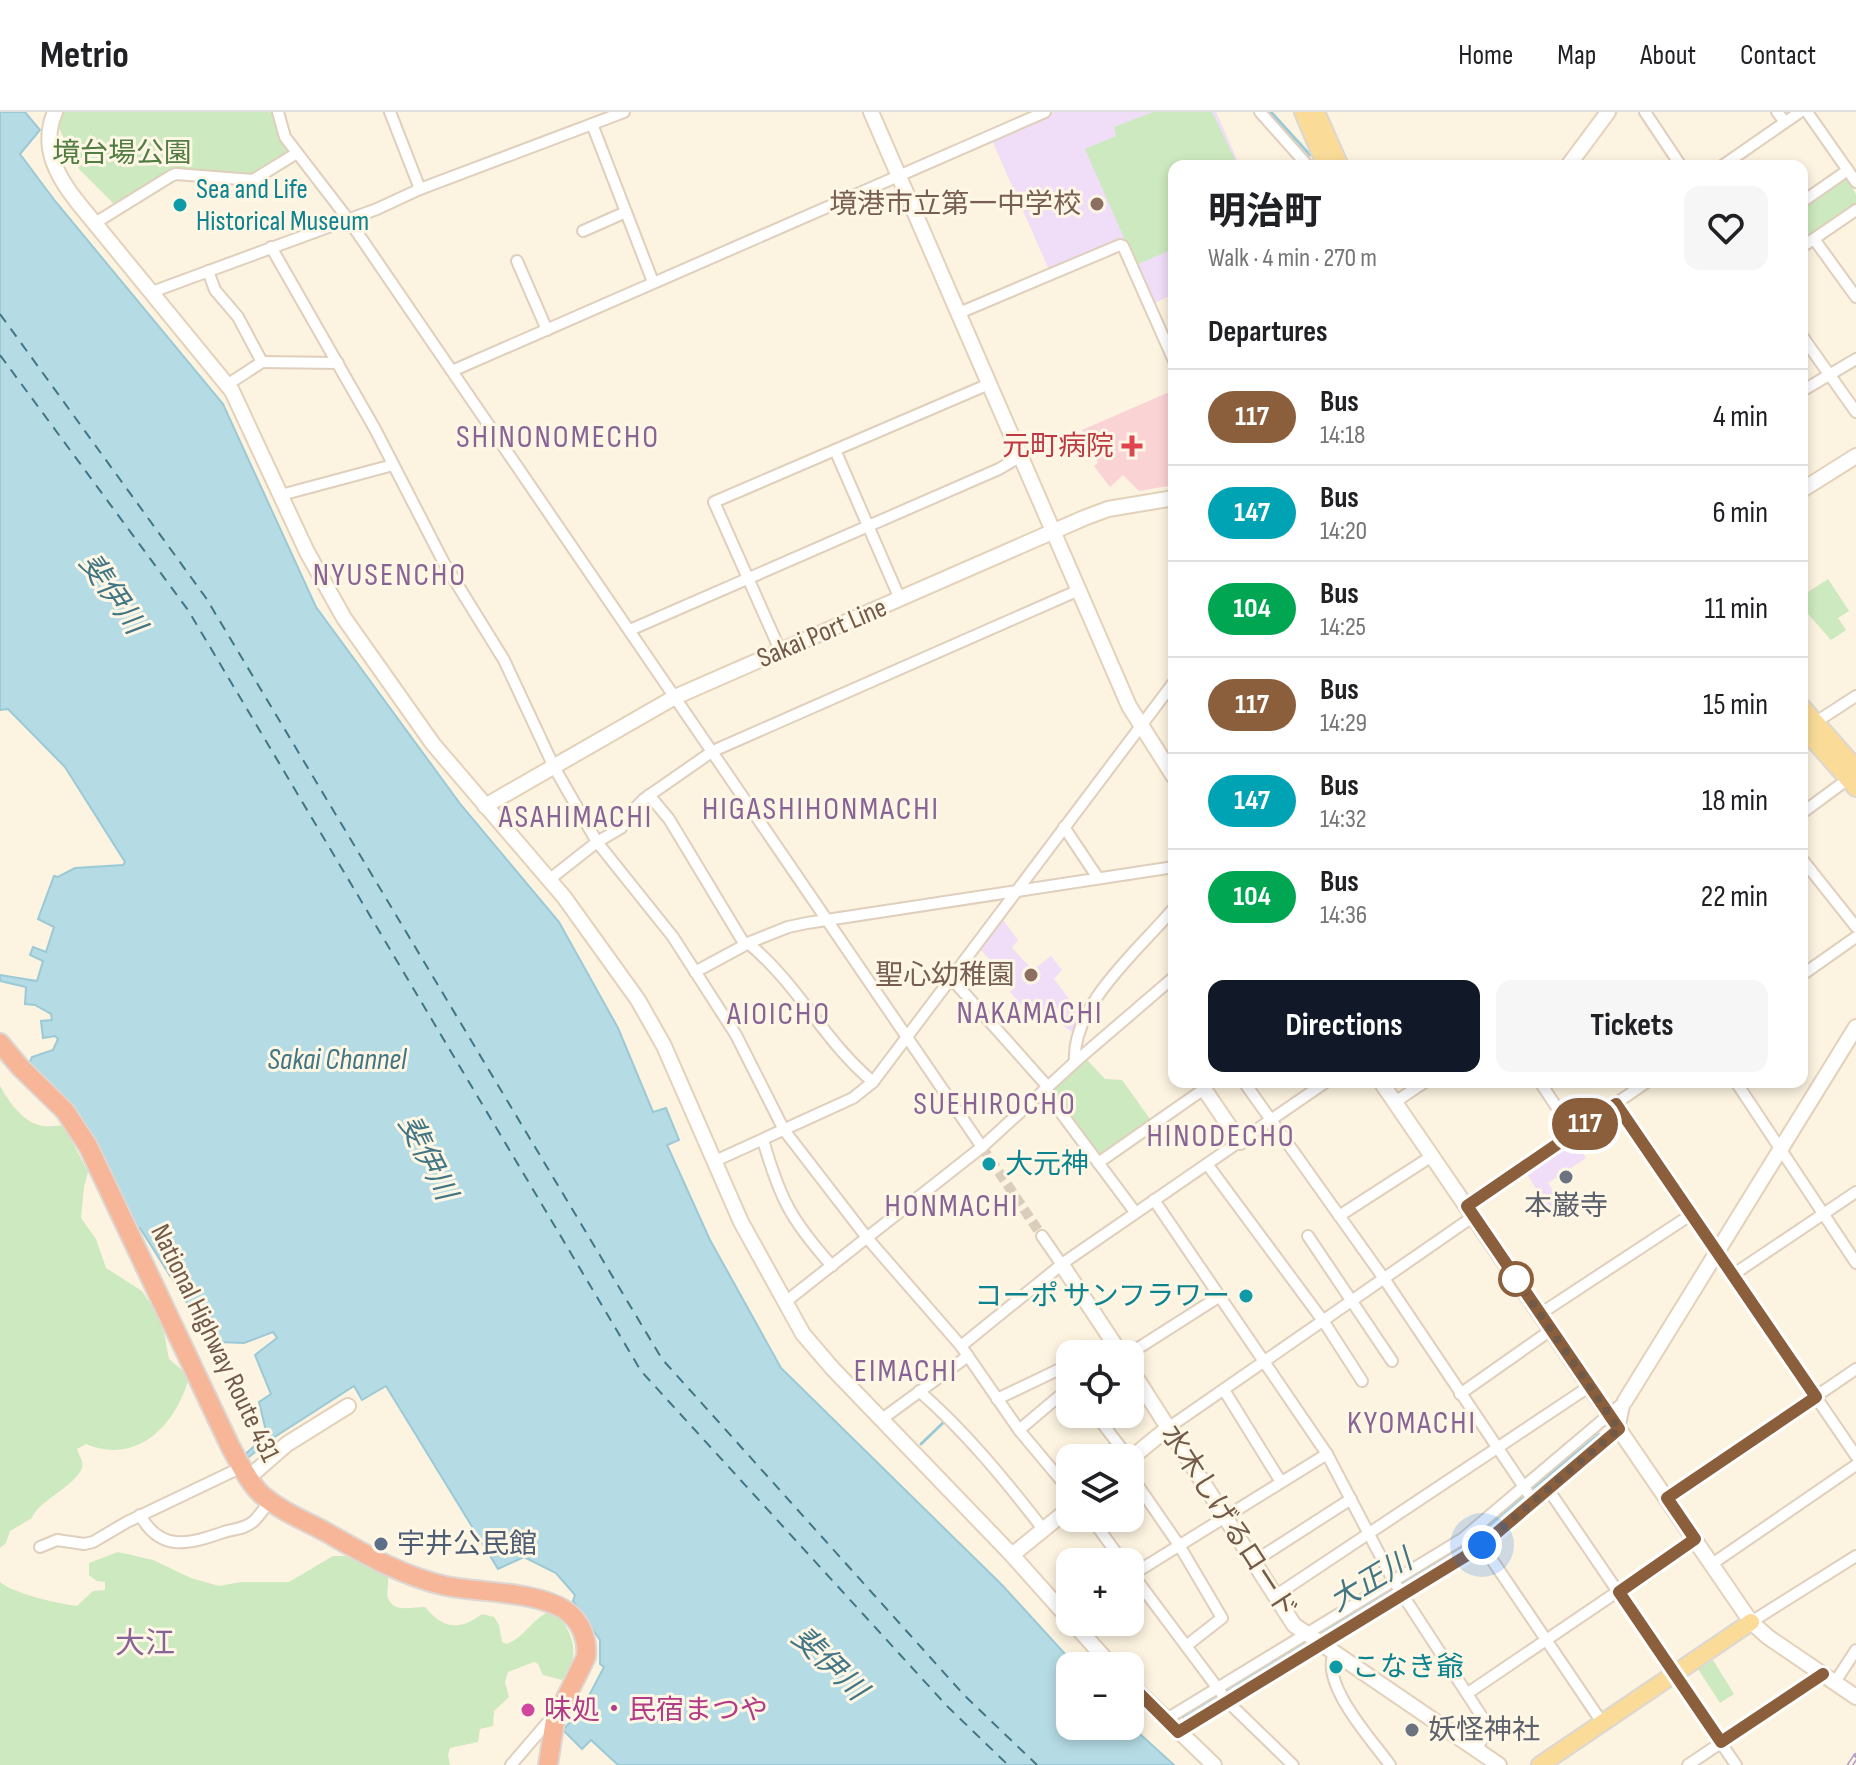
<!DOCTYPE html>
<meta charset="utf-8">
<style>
body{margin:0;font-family:"Sofia Sans Condensed","Noto Sans JP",sans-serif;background:#f6f6f6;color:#202124;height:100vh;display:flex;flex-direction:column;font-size:30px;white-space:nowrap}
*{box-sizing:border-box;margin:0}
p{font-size:26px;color:#757577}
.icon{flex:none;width:44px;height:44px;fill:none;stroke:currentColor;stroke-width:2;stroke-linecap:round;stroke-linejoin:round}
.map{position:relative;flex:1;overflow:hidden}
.drawer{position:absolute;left:1168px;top:48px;width:640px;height:928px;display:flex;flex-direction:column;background:#fff;border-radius:16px;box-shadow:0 4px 12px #0003}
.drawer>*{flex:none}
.badge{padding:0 16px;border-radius:26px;font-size:28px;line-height:52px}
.controls{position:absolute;left:1056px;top:1228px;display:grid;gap:16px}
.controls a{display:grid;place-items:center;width:88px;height:88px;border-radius:16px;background:#fff;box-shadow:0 4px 12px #0003;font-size:40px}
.you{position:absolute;width:40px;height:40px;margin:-20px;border:6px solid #fff;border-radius:50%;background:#1a73e8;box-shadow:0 0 0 12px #1a73e833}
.map>.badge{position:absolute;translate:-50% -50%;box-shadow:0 0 0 4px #fff}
h2{padding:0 40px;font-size:30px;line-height:72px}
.round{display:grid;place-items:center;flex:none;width:84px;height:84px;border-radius:16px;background:#f6f6f6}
.summary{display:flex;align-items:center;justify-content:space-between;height:136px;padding:0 40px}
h1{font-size:38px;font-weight:700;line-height:60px}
.cta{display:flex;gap:16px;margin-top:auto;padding:16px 40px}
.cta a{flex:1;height:92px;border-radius:16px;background:#111827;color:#fff;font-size:32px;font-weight:700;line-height:92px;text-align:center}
.cta a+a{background:#f6f6f6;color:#202124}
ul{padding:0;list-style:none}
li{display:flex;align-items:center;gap:24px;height:96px;padding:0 40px;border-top:2px solid #e0e0e0}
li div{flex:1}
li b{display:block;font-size:30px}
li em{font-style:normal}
li .badge{min-width:88px;font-weight:700;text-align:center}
header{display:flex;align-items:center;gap:48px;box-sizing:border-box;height:112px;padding:0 40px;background:#fff;border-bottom:2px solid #e0e0e0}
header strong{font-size:38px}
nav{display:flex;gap:44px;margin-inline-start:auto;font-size:28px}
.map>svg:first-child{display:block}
</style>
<header>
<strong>Metrio</strong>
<nav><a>Home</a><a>Map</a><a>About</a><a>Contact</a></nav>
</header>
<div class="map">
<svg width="1856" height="1653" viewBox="0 0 1856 1653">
<rect width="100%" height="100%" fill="#fcf3e0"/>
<g fill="#f0ddf8">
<path d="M1054,0H1216L1240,54H1174V182L1152,192L1122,130L1049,158L991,26Z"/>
<path d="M1001,805L1018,828L1012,836L1033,858L1051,844L1062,858L1054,867L1082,904L1075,922L1054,907L1048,911L1029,887L1022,893L1010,880L1015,875L979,836Z"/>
<path d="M1573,1027L1586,1046L1548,1071L1559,1088L1548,1096L1525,1059Z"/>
</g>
<path fill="#fad3d5" d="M1174,278V373L1139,379L1123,363L1110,375L1094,354L1098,351L1082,318Z"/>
<g fill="#cde9bf">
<path d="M63,0H274L290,38L289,42L252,63L175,58L115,93L79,57L58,14Z"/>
<path d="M1153,0H1212L1235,47L1229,50L1230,54H1174V143L1171,138L1136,153L1085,37L1116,24L1114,15Z"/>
<path d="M1843,66L1847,67L1856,82V93L1802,129V94Z"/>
<path d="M1828,467L1849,499L1838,506L1846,518L1831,528L1802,495V484Z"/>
<path d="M1083,947L1088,949L1105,967L1122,968L1153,1011L1100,1044L1054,984L1055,973Z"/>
<path d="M0,974C9,990 24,1012 44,1014C50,1015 57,1013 64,1014L88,1060L84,1075L81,1106L96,1127L106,1156L142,1179L152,1194L163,1215L169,1247L182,1258L188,1269C174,1315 136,1353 86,1332L77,1337C79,1343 84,1350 82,1356C74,1375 38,1389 32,1406L10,1419L6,1431L0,1436Z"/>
<path d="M118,1440L153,1448L191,1466L219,1474L241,1470H289L333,1444H345L382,1459L388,1466C389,1472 386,1480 388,1486C393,1501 412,1495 425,1495C443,1517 459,1519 482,1502L494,1505L499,1513L502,1530L507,1532C525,1525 532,1506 551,1499C574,1515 582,1547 562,1568L543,1563L538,1552L534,1550L508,1560L505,1570L509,1585L494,1599L493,1614L480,1617L478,1630L450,1636L448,1643L450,1653H0V1470C12,1481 59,1492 77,1494L93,1479L105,1478V1470L97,1469L89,1463V1451Z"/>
<path d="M1713,1548L1734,1582L1720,1591L1698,1557Z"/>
</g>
<g fill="#b5dbe4" stroke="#9cc9d6" stroke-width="2">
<path d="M0,0H25L40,18L20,42L55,89L223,292L316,495L461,693L559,810L618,916L653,1000L666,996L679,1028L667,1033L710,1128L781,1256L1002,1473L1076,1554H1070V1614L1130,1613L1174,1653H618L591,1628L582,1637L563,1618L582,1597L604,1555L600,1552V1528L573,1489L575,1483L556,1461L524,1445L498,1457L386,1274L362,1288L354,1274L270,1328L244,1349L242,1345L267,1323L259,1290L271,1282L255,1243L277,1226L273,1220L244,1231L219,1230L207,1193L191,1197L140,1116L134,1118L28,954L32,945L53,938L58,927L55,924L43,926L41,909L52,908L51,902L35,893L25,892L26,875L0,869V863L37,869L43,849L30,843L33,835L46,840L54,815L38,807L54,764L58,765L75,756L123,753L125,750L65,655L8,597L0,598Z"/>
<path d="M1599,1322L1602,1326L1471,1434L1185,1609L1182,1604L1461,1435Z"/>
</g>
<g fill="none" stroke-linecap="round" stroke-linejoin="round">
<g stroke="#9cc9d6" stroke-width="3">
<path d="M1271,0L1310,43"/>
<path d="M921,1332L946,1308"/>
</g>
<g stroke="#427685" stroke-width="2" stroke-dasharray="10 8" stroke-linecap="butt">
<path d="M0,202L206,486L662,1247L964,1583L1037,1653"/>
<path d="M0,243L188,498L641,1259L947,1594L1008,1653"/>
</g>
<path stroke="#dacdba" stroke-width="10" stroke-dasharray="10 5" stroke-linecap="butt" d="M982,1035L1042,1124"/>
<defs>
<g id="street">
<path d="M278,0L285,25L348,107L982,1035"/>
<path d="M390,0L420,77"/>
<path d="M1260,0L1308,54"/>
<path d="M1645,0L1681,54"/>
<path d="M1777,0L1785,10"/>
<path d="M1807,0L1856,70"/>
<path d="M592,12L653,170"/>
<path d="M1722,54L1800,0"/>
<path d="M1802,90L1848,58"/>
<path d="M95,111L171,64L176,62L253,68L297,41"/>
<path d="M583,119L626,100"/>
<path d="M1814,127L1856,185"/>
<path d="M271,135L375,317L444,451L504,548L554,655L597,730L673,825L736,923L784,1018L868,1127L961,1234L1019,1318L1070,1379"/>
<path d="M1802,135L1856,98"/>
<path d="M517,149L547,218"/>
<path d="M208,159L215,178L238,205L262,250L227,273"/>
<path d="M152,180L377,97L420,77L624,0"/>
<path d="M959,201L1120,133L1123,134L1174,249"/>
<path d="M1802,224L1856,300"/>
<path d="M262,250L338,251"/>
<path d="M452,259L1045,0"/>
<path d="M1802,279L1856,247"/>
<path d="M281,383L393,353"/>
<path d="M900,487L835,338L989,272"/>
<path d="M630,518L999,357L1021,344"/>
<path d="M780,538L714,390L835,338"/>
<path d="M1816,610L1856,584"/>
<path d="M649,683L669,707L745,833L695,860"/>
<path d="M1802,701L1848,667"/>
<path d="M1064,715L1098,766"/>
<path d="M1802,747L1856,815"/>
<path d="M550,767L597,730L621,716L627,705L644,687L713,639L1079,478"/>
<path d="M748,831L788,815L807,811L1174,755"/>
<path d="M746,832L748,831C799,873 822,927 873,970"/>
<path d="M1802,863L1856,825"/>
<path d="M950,865L1048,975"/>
<path d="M1075,950C1071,893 1140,837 1174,796"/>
<path d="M1244,970L1385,1168L1534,1390"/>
<path d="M1540,970L1573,1020"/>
<path d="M1736,970L1856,1151"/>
<path d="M1044,978L1135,1100"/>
<path d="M1395,990L1425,970"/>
<path d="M1616,992L1856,1344"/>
<path d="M763,1028C780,1087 791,1108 832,1154"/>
<path d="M715,1049L853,986L873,970L1174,570"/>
<path d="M1098,1051L1204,977"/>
<path d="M1207,1052L1324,1210L1362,1269"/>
<path d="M1154,1088L1327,1342L1393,1468L1486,1611L1487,1619L1476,1638"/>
<path d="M1467,1094L1647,970"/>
<path d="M1339,1104L1432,1044"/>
<path d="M1042,1124L1062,1153"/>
<path d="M1308,1124L1392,1249"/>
<path d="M1734,1162L1856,1080"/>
<path d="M784,1191L982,1035L1075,950L1174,865"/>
<path d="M1540,1202L1692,1102"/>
<path d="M961,1234L1066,1149L1326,970"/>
<path d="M1129,1242L1220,1184"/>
<path d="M1224,1278L1281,1370"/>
<path d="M919,1279C966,1320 1005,1368 1043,1417"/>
<path d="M1460,1282L1551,1218"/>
<path d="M997,1287L1064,1255L1070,1266"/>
<path d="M1095,1302L1129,1346"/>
<path d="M882,1307L968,1244"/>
<path d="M1168,1316L1474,1104"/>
<path d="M1019,1318L1070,1275"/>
<path d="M1130,1362L1179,1433L1222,1506L1186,1534"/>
<path d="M1548,1377L1736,1653"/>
<path d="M1667,1386L1856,1257"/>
<path d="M140,1403C161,1441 189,1432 224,1420C234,1417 245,1417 254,1409C260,1403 265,1395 270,1389"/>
<path d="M1091,1406L1123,1450"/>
<path d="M1482,1433L1601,1609"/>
<path d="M40,1435L57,1428L84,1432L93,1430L127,1410L242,1355"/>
<path d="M1253,1450L1351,1387"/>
<path d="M1712,1452L1856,1353"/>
<path d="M1130,1459L1228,1590L1293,1653"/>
<path d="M1130,1464L1327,1342"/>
<path d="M1275,1484L1590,1274"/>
<path d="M1751,1510L1856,1444"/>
<path d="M1334,1541C1320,1572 1372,1628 1390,1653"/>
<path d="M1835,1570L1856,1538"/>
<path d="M1468,1581L1695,1427"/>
<path d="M1165,1608L1462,1427L1625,1289"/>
<path d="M1178,1620L1479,1436L1619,1317L1625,1289"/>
<path d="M511,1653L547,1611L555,1608"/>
<path d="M1688,1653L1823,1562"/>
</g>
<g id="secondary">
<path d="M55,0C40,35 57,65 79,92L232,279L307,440L344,506L433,632L564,785L638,888L664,934L741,1110L803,1222L833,1257L1012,1443L1070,1396"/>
<path d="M871,0L1129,594L1174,665"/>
<path d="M1568,54L1608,0"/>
<path d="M1802,378L1856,344"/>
<path d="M485,694L675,585L1084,406L1108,397L1174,386"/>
<path d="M1381,970L1751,1510L1768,1525L1856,1585"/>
<path d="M1204,977L1240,1030"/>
<path d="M1062,1153L1121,1242"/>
<path d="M1130,1256L1294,1513L1499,1653"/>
<path d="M1625,1289L1856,915"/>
<path d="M1130,1347L1168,1316"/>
<path d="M248,1366L287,1332L348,1294"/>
<path d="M1012,1443L1070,1508"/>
<path d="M1072,1510L1112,1554"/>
<path d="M1130,1572L1214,1653"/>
</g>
<g id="primary">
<path d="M1303,0L1326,54"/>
<path d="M1316,0L1340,54"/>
<path d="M1802,595L1856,656"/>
<path d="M1802,615L1856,676"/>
<path d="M1540,1653L1751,1510"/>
</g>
<path id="highway" d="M0,931L20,955L65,999L88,1034L231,1336C240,1352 248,1369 261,1382C279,1398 303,1408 324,1419C363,1441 401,1464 446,1474C481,1481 535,1479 565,1498C581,1509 588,1527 586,1545L555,1608L548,1653"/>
</defs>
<use href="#street" stroke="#dfcfbc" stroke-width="14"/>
<use href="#secondary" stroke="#e4d1ba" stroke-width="18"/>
<use href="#primary" stroke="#ddd7d3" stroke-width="20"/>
<use href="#highway" stroke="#ddd7d3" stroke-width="22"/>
<use href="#street" stroke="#fff" stroke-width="10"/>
<use href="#secondary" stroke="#fff" stroke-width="14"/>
<use href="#primary" stroke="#fadc98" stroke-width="16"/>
<use href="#highway" stroke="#f6b697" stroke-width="18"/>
<defs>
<path id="rail" d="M1850,1653L1856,1644"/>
</defs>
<use href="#rail" stroke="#b6a0c4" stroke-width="6"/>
<use href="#rail" stroke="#fff7e6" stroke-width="3" stroke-dasharray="9" stroke-linecap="butt"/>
</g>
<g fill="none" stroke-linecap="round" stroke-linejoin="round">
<defs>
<path id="line" d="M1130,1572L1178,1620L1479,1436L1619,1317L1467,1094L1616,992L1816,1285L1667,1386L1695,1427L1619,1480L1721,1630L1823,1562"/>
</defs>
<use href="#line" stroke="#fff" stroke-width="18"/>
<use href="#line" stroke="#8b5e3c" stroke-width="12"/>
<path stroke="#725a48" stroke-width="8" stroke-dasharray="0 14.4" d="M1482,1433L1619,1317L1516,1167"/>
</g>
<g fill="#8d6e63" stroke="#fff7e6" stroke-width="3">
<circle cx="1097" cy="92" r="8"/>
<circle cx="1031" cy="863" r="8"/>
</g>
<g fill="#0f9aa8" stroke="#fff7e6" stroke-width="3">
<circle cx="180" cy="93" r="8"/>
<circle cx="989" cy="1052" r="8"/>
<circle cx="1246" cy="1184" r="8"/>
<circle cx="1336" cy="1555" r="8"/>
</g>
<path fill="#e0444e" stroke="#fff7e6" stroke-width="3" d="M1128 322h8v8h8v8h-8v8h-8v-8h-8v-8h8z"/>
<g fill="#6b7280" stroke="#fff7e6" stroke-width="3">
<circle cx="1566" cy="1065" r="8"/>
<circle cx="1412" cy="1618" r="8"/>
</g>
<circle fill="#fff" stroke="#8b5e3c" stroke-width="4" cx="1516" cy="1167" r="16"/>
<circle fill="#5c6f8a" stroke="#fff7e6" stroke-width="3" cx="381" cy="1432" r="8"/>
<circle fill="#d1479c" stroke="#fff7e6" stroke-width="3" cx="528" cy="1598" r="8"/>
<g text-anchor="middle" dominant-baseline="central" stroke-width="6" stroke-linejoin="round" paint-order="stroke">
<g font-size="28" fill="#517d42" stroke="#fff7e6">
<text x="122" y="41">境台場公園</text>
</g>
<g font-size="28" fill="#0d838f" stroke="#fff7e6" text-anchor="start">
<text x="196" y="77">Sea and Life<tspan x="196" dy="32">Historical Museum</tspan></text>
<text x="1005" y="1052">大元神</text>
<text x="1230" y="1184" text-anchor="end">コーポ サンフラワー</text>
<text x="1352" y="1555">こなき爺</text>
</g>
<g font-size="28" fill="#785e54" stroke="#fff7e6" text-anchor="end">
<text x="1081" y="92">境港市立第一中学校</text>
<text x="1015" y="863">聖心幼稚園</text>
</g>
<g font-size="28" fill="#be3a42" stroke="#fff7e6" text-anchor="end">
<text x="1114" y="334">元町病院</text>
</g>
<g font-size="28" fill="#725a48" stroke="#fff7e6">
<text transform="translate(822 521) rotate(-23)">Sakai Port Line</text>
<text transform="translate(215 1231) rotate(64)">National Highway Route 431</text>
<text transform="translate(1229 1410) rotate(57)">水木しげるロード</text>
</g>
<g font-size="28" fill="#5b616d" stroke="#fff7e6">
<text x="1566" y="1094">本巌寺</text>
<text x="1428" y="1618" text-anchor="start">妖怪神社</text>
</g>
<g font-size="28" fill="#4e5e75" stroke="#fff7e6" text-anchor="start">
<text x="397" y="1432">宇井公民館</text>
</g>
<g font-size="28" fill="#b23c85" stroke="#fff7e6" text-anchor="start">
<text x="544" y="1598">味処・民宿まつや</text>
</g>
<g font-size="30" font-style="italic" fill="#427685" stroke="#fff7e6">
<text transform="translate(112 482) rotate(55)">斐伊川</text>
<text x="337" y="948">Sakai Channel</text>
<text transform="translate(427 1046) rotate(63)">斐伊川</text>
<text transform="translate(1371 1469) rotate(-31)">大正川</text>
<text transform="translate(829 1552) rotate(44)">斐伊川</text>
</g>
<g font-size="30" fill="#886395" stroke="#fff7e6">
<text x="145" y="1532">大江</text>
</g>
<g font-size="32" letter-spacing="2" fill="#886395" stroke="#fff7e6">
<text x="558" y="325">SHINONOMECHO</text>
<text x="390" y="463">NYUSENCHO</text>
<text x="821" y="697">HIGASHIHONMACHI</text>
<text x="576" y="705">ASAHIMACHI</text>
<text x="1030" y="901">NAKAMACHI</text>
<text x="779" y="902">AIOICHO</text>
<text x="995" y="992">SUEHIROCHO</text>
<text x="1221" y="1024">HINODECHO</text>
<text x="952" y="1094">HONMACHI</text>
<text x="906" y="1259">EIMACHI</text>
<text x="1412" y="1311">KYOMACHI</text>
</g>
</g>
</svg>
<div class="controls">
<a><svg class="icon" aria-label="locate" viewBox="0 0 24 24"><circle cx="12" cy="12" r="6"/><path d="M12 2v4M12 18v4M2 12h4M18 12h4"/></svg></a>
<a><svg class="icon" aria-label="layers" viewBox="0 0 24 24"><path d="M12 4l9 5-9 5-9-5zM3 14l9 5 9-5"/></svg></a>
<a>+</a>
<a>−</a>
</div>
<div class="you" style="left:1482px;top:1433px"></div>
<b class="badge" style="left:1585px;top:1012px;background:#8b5e3c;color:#fff">117</b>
<section class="drawer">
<div class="summary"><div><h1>明治町</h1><p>Walk · 4 min · 270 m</p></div><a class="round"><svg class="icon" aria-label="heart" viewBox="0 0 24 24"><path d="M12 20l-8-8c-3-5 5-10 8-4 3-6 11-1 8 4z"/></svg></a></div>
<h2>Departures</h2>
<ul>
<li><span class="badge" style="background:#8b5e3c;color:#fff">117</span><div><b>Bus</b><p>14:18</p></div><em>4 min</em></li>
<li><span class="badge" style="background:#00a3b4;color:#fff">147</span><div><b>Bus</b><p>14:20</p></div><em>6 min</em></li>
<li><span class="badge" style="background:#00a651;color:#fff">104</span><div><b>Bus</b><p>14:25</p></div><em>11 min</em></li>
<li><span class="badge" style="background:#8b5e3c;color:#fff">117</span><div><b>Bus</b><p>14:29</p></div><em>15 min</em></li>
<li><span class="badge" style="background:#00a3b4;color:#fff">147</span><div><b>Bus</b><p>14:32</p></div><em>18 min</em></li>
<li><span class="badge" style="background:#00a651;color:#fff">104</span><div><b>Bus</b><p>14:36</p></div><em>22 min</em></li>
</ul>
<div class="cta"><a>Directions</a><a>Tickets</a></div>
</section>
</div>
